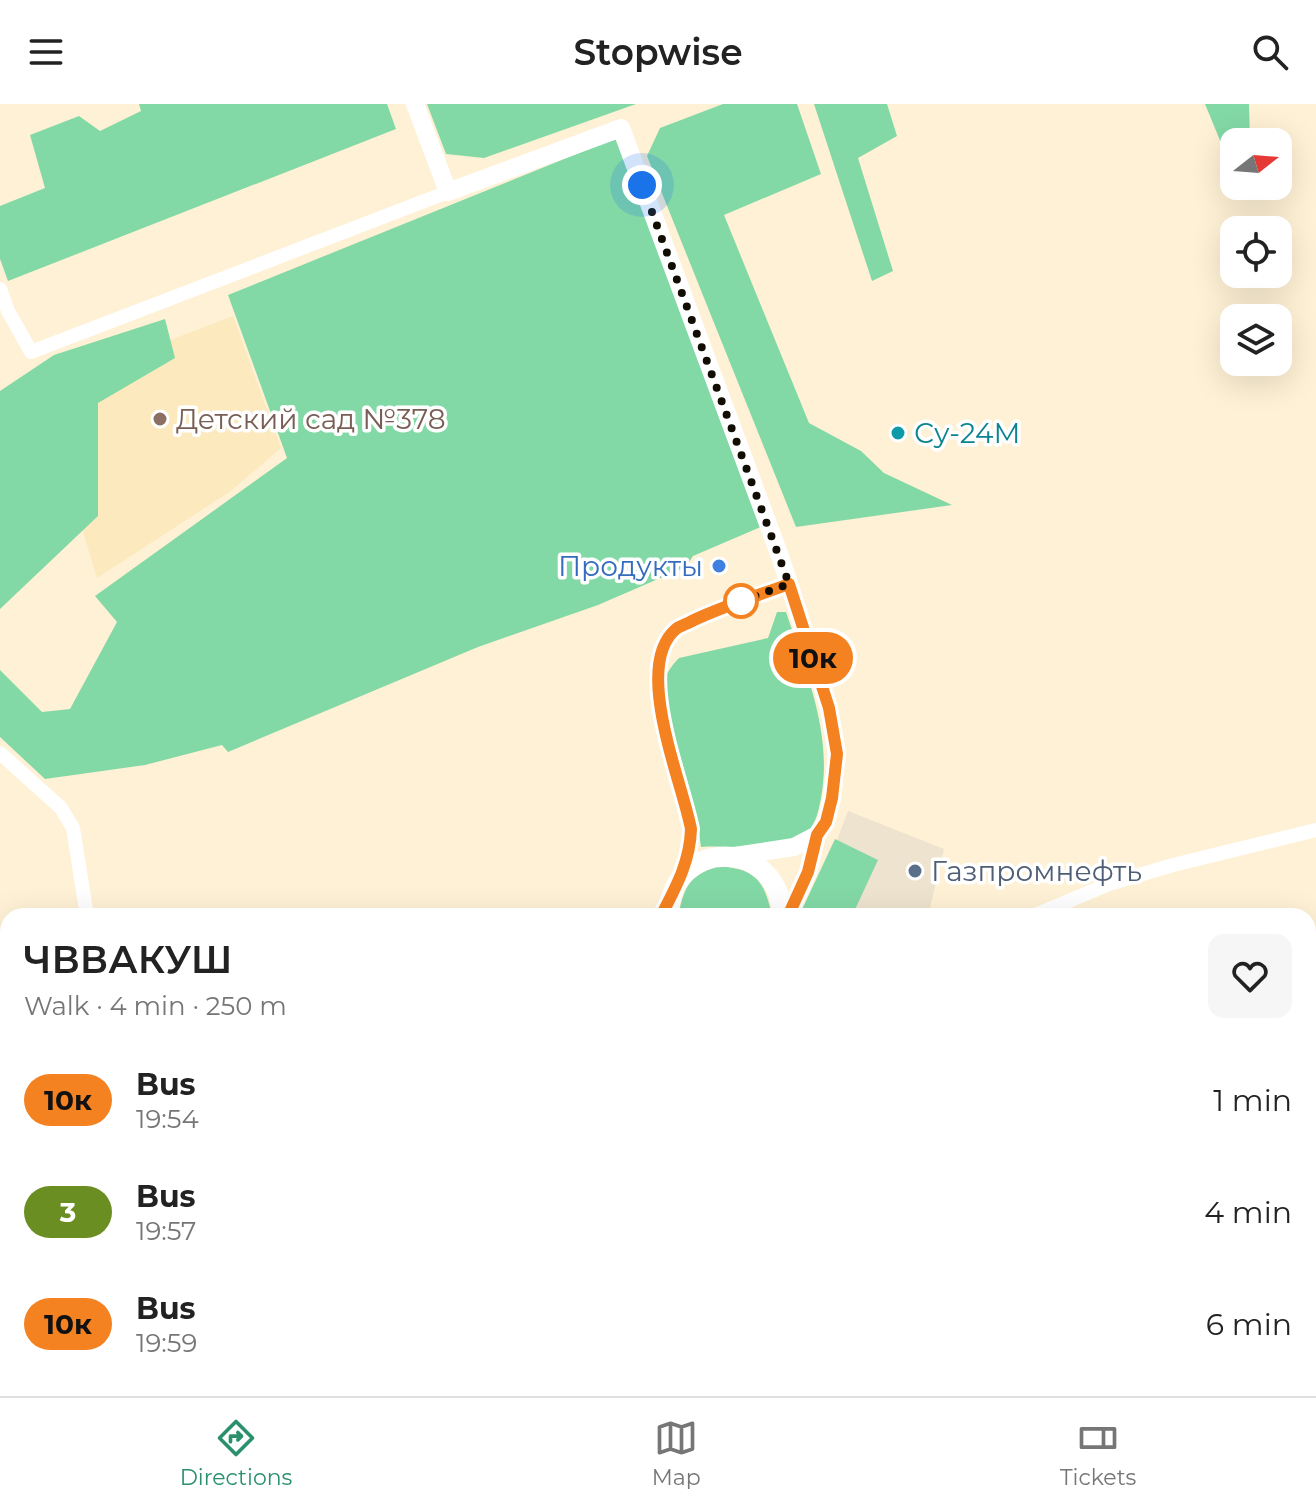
<!DOCTYPE html>
<meta charset="utf-8">
<style>
body{margin:0;font-family:Montserrat,sans-serif;background:#f6f6f6;color:#222;height:100vh;display:flex;flex-direction:column;font-size:30px;white-space:nowrap}
*{box-sizing:border-box;margin:0}
p{font-size:26px;color:#767676}
.icon{flex:none;width:44px;height:44px;fill:none;stroke:currentColor;stroke-width:2;stroke-linecap:round;stroke-linejoin:round}
.map{position:relative;flex:1;overflow:hidden}
.panel{position:absolute;left:0px;top:804px;width:1316px;height:488px;display:flex;flex-direction:column;background:#fff;border-radius:24px 24px 0 0;box-shadow:0 8px 32px #0002}
.panel>*{flex:none}
.badge{padding:0 16px;border-radius:26px;font-size:28px;line-height:52px}
.needle{width:52px;rotate:73deg}
.tools{position:absolute;left:1220px;top:24px;display:grid;gap:16px}
.tools a{display:grid;place-items:center;width:72px;height:72px;border-radius:16px;background:#fff;box-shadow:0 8px 32px #0002;font-size:40px}
.you{position:absolute;width:40px;height:40px;margin:-20px;border:6px solid #fff;border-radius:50%;background:#1a73e8;box-shadow:0 0 0 12px #1a73e833}
.map>.badge{position:absolute;translate:-50% -50%;box-shadow:0 0 0 4px #fff}
.round{display:grid;place-items:center;flex:none;width:84px;height:84px;border-radius:16px;background:#f6f6f6}
.overview{display:flex;align-items:center;justify-content:space-between;height:136px;padding:0 24px}
h1{font-size:38px;font-weight:600;line-height:60px}
ul{padding:0;list-style:none}
li{display:flex;align-items:center;gap:24px;height:112px;padding:0 24px}
li div{flex:1}
li b{display:block;font-size:30px}
li em{font-style:normal}
li .badge{min-width:88px;font-weight:700;text-align:center}
header{display:flex;justify-content:space-between;align-items:center;height:104px;padding:0 24px;background:#fff;font-size:36px;font-weight:600}
.tab-bar{display:flex;justify-content:space-around;align-items:center;height:112px;border-top:2px solid #e0e0e0;background:#fff;font-size:22px;color:#767676}
.tab-bar a{display:grid;justify-items:center;gap:4px}
.tab-bar .current{color:#2b916d}
.map>svg:first-child{display:block}
</style>
<header><svg class="icon" aria-label="menu" viewBox="0 0 24 24"><path d="M4 6h16M4 12h16M4 18h16"/></svg>Stopwise<svg class="icon" aria-label="search" viewBox="0 0 24 24"><circle cx="10" cy="10" r="6"/><path d="M15 15l6 6"/></svg></header>
<div class="map">
<svg width="1316" height="1292" viewBox="0 0 1316 1292">
<rect width="100%" height="100%" fill="#fef1d5"/>
<path fill="#eee3ce" d="M848,707L944,745L928,812H817L812,802Z"/>
<path fill="#fce9be" d="M233,212L281,344L231,387L97,474L40,286Z"/>
<g fill="#83d9a6">
<path d="M139,0H387L396,25L8,177L0,155V102L45,84L30,31L79,12L100,27L141,7Z"/>
<path d="M427,0H636L484,54L446,50Z"/>
<path d="M723,0H797L821,70L724,111L809,319L861,347L884,369L952,401L796,423L647,52L660,24Z"/>
<path d="M814,0H887L897,32L858,54L893,167L872,177Z"/>
<path d="M1205,0H1249L1250,38H1234V48L1226,51Z"/>
<path d="M616,34L763,422L693,452L686,463L598,501L478,543L228,648L222,641L145,661L45,675L0,633V566L42,608L70,605L117,518L95,492L287,354L228,191Z"/>
<path d="M165,215L175,254L98,299V412L0,505V287L54,251Z"/>
<path d="M777,508H786C806,568 833,630 821,694C818,710 815,726 798,734C770,748 732,741 701,743L696,709L662,587C664,573 669,564 679,554L768,534Z"/>
<path d="M835,735L878,756L852,812H799Z"/>
<path d="M718,762C756,765 764,776 772,812H678C685,781 688,773 718,762Z"/>
<path d="M0,918H8V1284H845L847,1292H0Z"/>
</g>
<g fill="none" stroke-linecap="round" stroke-linejoin="round">
<g stroke="#fff" stroke-width="14">
<path d="M0,185L8,207L31,248L448,88"/>
<path d="M0,649L61,704L73,724L87,812"/>
<path d="M684,770L690,743L691,725C682,677 632,563 676,525C680,522 687,520 692,517C723,502 757,492 789,480"/>
<path d="M1033,812L1109,780L1173,761L1316,726"/>
<path d="M1308,1009L1316,1010"/>
<path d="M1308,1280H1316"/>
<path d="M1229,1292L1259,1284"/>
</g>
<g stroke="#fff" stroke-width="18">
<path d="M415,0L448,88L621,24L781,455L829,604L837,650L832,694L826,718L817,731L808,768L788,812"/>
<path d="M735,752L794,743L817,731"/>
</g>
<g stroke="#fff" stroke-width="20">
<path d="M669,812C669,734 780,732 782,812"/>
<path d="M0,898H8"/>
<path d="M892,1284L894,1292"/>
</g>
</g>
<g fill="none" stroke-linecap="round" stroke-linejoin="round">
<defs>
<path id="line" d="M661,812C676,783 690,758 691,725C682,677 632,562 676,525C680,522 687,520 692,517C723,502 757,492 789,480L829,604L837,650L832,694L826,718L817,731L808,768L788,812"/>
</defs>
<use href="#line" stroke="#fff" stroke-width="18"/>
<use href="#line" stroke="#f58220" stroke-width="12"/>
<path stroke="#120d03" stroke-width="8" stroke-dasharray="0 14.4" d="M642,81L789,480L741,497"/>
</g>
<circle fill="#8d6e63" stroke="#fff" stroke-width="3" cx="160" cy="315" r="8"/>
<circle fill="#0f9aa8" stroke="#fff" stroke-width="3" cx="898" cy="329" r="8"/>
<circle fill="#3f7fe0" stroke="#fff" stroke-width="3" cx="719" cy="462" r="8"/>
<circle fill="#fff" stroke="#f58220" stroke-width="4" cx="741" cy="497" r="16"/>
<circle fill="#5c6f8a" stroke="#fff" stroke-width="3" cx="915" cy="767" r="8"/>
<g text-anchor="middle" dominant-baseline="central" stroke-width="7" stroke-linejoin="round" paint-order="stroke">
<g font-size="28" fill="#785e54" stroke="#fff" text-anchor="start">
<text x="176" y="315">Детский сад №378</text>
</g>
<g font-size="28" fill="#0d838f" stroke="#fff" text-anchor="start">
<text x="914" y="329">Су-24М</text>
</g>
<g font-size="28" fill="#366cbe" stroke="#fff" text-anchor="end">
<text x="703" y="462">Продукты</text>
</g>
<g font-size="28" fill="#4e5e75" stroke="#fff" text-anchor="start">
<text x="931" y="767">Газпромнефть</text>
</g>
</g>
</svg>
<div class="tools">
<a><svg class="needle" viewBox="-14 -14 28 28"><path d="M0-13l5 13h-10z" fill="#e53935"/><path d="M0 13l5-13h-10z" fill="#767676"/></svg></a>
<a><svg class="icon" aria-label="locate" viewBox="0 0 24 24"><circle cx="12" cy="12" r="6"/><path d="M12 2v4M12 18v4M2 12h4M18 12h4"/></svg></a>
<a><svg class="icon" aria-label="layers" viewBox="0 0 24 24"><path d="M12 4l9 5-9 5-9-5zM3 14l9 5 9-5"/></svg></a>
</div>
<div class="you" style="left:642px;top:81px"></div>
<b class="badge" style="left:813px;top:554px;background:#f58220;color:#111">10к</b>
<section class="panel">
<div class="overview"><div><h1>ЧВВАКУШ</h1><p>Walk · 4 min · 250 m</p></div><a class="round"><svg class="icon" aria-label="heart" viewBox="0 0 24 24"><path d="M12 20l-8-8c-3-5 5-10 8-4 3-6 11-1 8 4z"/></svg></a></div>
<ul>
<li><span class="badge" style="background:#f58220;color:#111">10к</span><div><b>Bus</b><p>19:54</p></div><em>1 min</em></li>
<li><span class="badge" style="background:#6b8e23;color:#fff">3</span><div><b>Bus</b><p>19:57</p></div><em>4 min</em></li>
<li><span class="badge" style="background:#f58220;color:#111">10к</span><div><b>Bus</b><p>19:59</p></div><em>6 min</em></li>
</ul>
</section>
</div>
<nav class="tab-bar">
<a class="current"><svg class="icon" aria-label="directions" viewBox="0 0 24 24"><path d="M12 3l9 9-9 9-9-9zM9 14v-3h6M13 9l2 2-2 2"/></svg>Directions</a>
<a><svg class="icon" aria-label="map" viewBox="0 0 24 24"><path d="M3 6l6-2 6 2 6-2v14l-6 2-6-2-6 2zM9 4v14M15 6v14"/></svg>Map</a>
<a><svg class="icon" aria-label="tickets" viewBox="0 0 24 24"><path d="M3 7h18v10H3zM15 7v10"/></svg>Tickets</a>
</nav>
